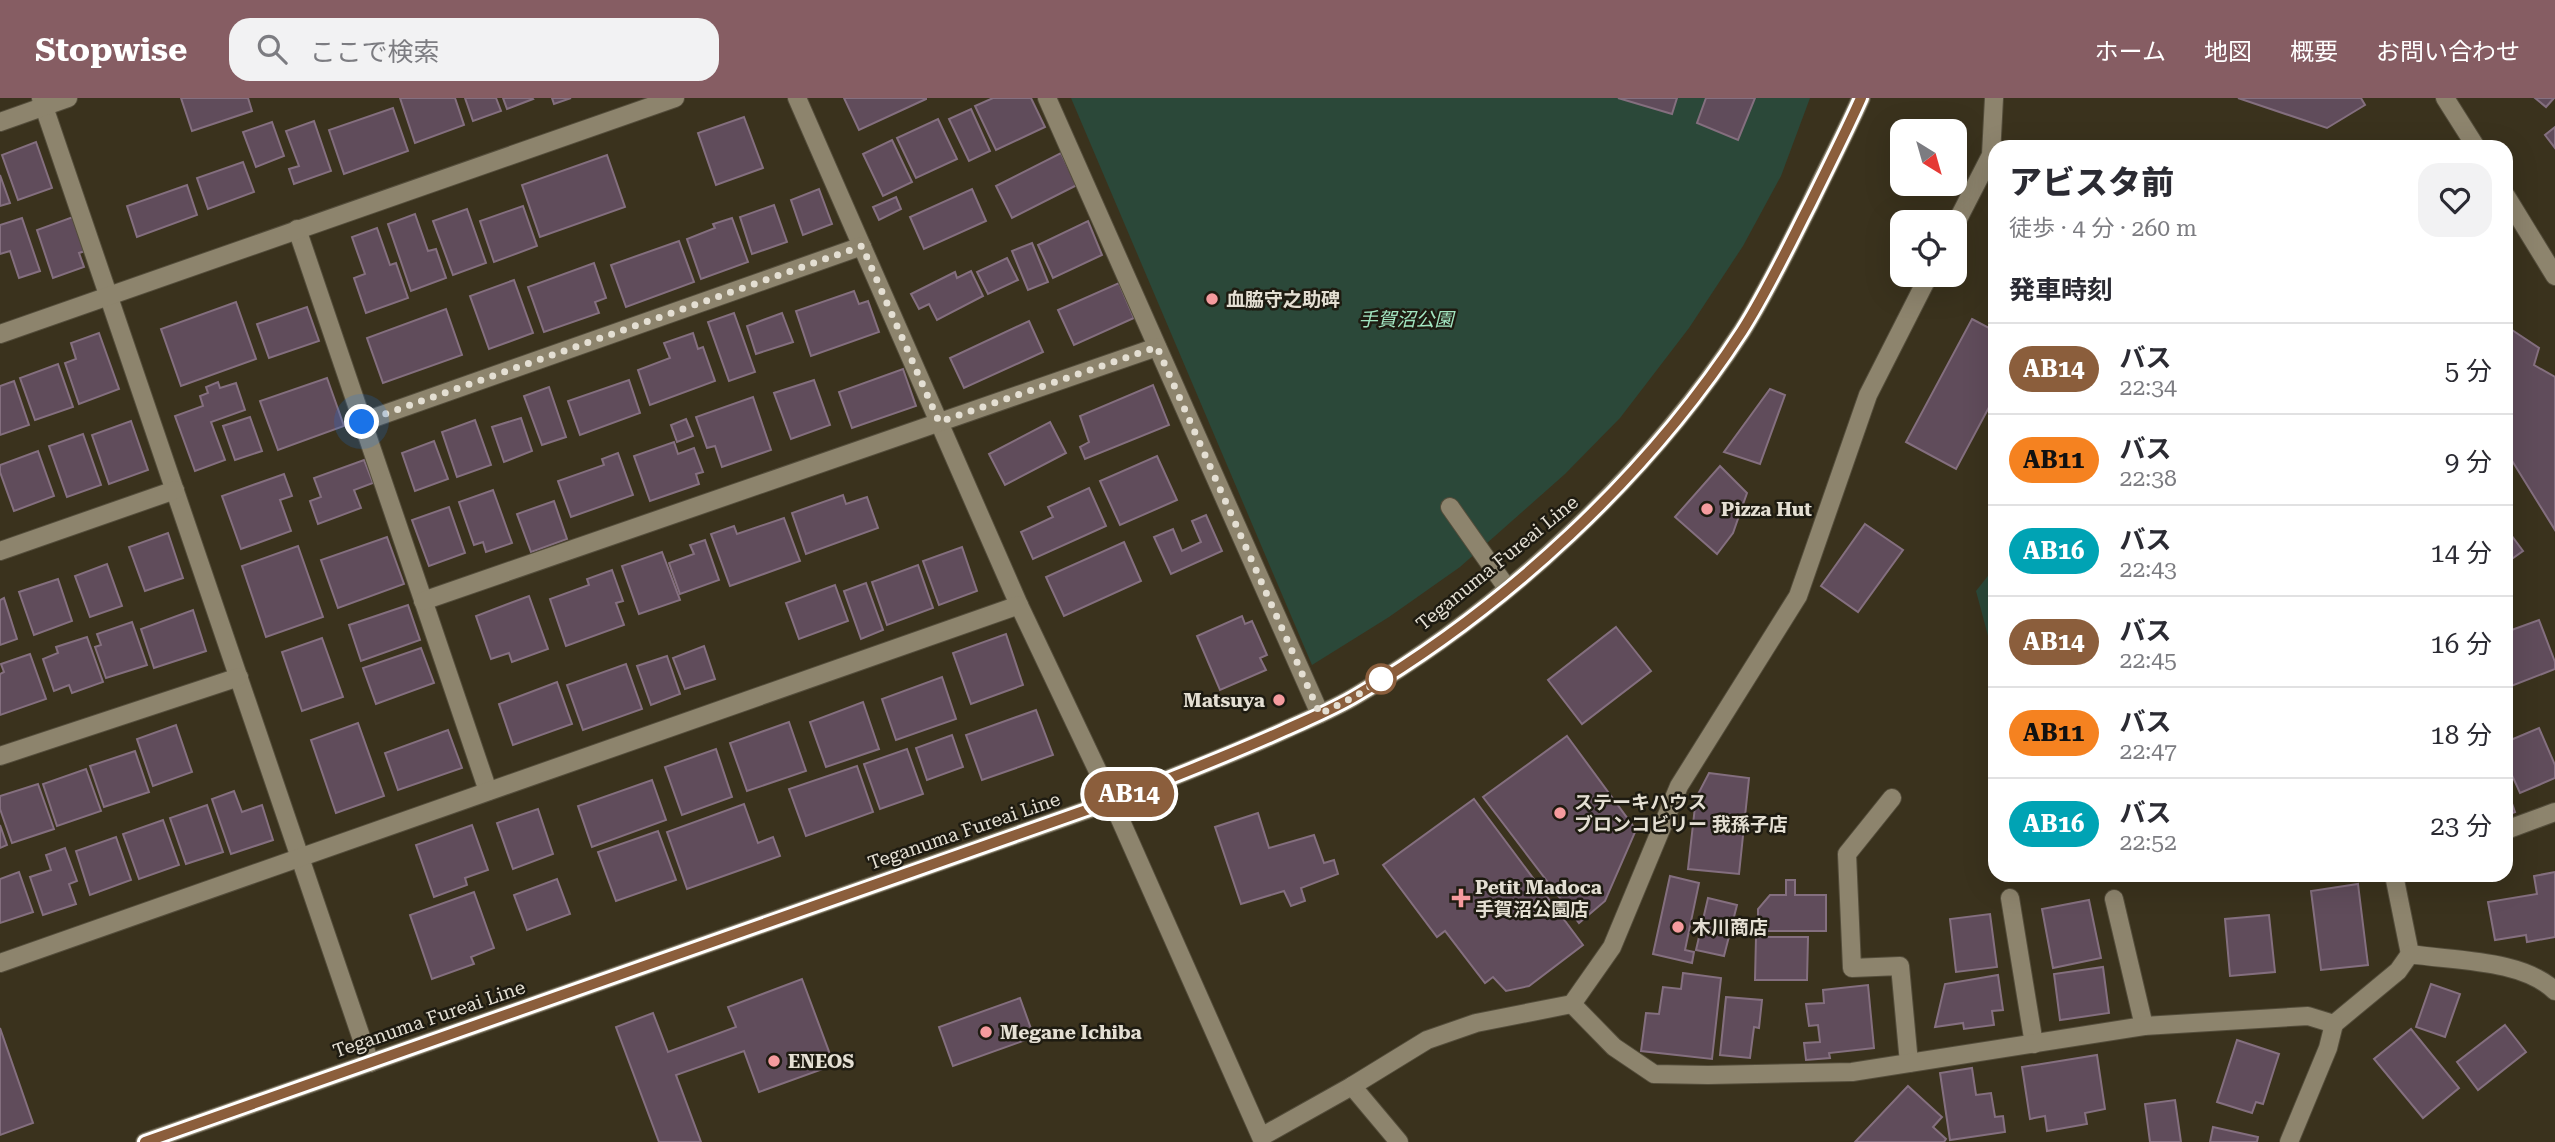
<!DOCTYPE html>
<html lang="ja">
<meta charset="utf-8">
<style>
body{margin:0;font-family:"Roboto Serif","Noto Sans JP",serif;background:#f2f2f3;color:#2b2b33;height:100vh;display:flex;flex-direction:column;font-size:26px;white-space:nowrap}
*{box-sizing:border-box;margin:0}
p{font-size:23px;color:#7c7c81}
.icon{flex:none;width:38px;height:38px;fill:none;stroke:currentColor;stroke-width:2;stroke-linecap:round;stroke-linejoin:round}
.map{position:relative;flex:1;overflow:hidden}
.panel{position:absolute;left:1988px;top:42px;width:525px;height:742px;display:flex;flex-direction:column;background:#fff;border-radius:21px;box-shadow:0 7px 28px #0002}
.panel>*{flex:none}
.badge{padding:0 14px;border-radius:23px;font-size:24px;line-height:46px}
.needle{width:46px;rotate:143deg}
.buttons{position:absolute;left:1890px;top:21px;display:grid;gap:14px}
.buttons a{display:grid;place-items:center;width:77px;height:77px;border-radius:14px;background:#fff;box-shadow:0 7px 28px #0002;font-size:35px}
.you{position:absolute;width:35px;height:35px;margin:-18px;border:5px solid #fff;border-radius:50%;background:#1a73e8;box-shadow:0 0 0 10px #1a73e833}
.map>.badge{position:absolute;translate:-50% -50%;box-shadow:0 0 0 4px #fff}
h2{padding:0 21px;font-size:26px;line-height:63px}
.round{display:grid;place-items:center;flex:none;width:74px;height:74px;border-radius:21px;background:#f2f2f3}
.headline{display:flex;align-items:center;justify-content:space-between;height:119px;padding:0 21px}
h1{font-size:33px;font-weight:800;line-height:52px}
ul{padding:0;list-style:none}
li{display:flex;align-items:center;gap:21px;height:91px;padding:0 21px;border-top:2px solid #e1e1e2}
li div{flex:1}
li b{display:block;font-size:26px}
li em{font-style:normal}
li .badge{min-width:77px;font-weight:700;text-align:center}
header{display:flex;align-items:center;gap:42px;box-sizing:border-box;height:98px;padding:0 35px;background:#865d63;color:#fff}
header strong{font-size:33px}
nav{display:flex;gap:38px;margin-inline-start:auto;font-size:24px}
.search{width:490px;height:63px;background:#f2f2f3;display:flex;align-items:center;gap:18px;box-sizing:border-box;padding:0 24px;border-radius:21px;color:#7c7c81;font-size:26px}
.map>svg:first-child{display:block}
</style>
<header>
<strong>Stopwise</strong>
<div class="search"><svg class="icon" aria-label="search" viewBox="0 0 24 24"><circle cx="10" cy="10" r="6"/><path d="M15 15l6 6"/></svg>ここで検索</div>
<nav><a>ホーム</a><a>地図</a><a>概要</a><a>お問い合わせ</a></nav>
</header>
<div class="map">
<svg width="2555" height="1044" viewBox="0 0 2555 1044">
<rect width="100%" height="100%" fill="#3a321d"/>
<g fill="#2b4839">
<path d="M1071,0H1810L1781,78L1743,148L1689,230L1620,320L1565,376L1460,469L1389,519L1312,567Z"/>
<path d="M1995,469V564L1976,493Z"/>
</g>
<g fill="#604c5b" stroke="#846f7f" stroke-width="2">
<path d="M181,0H248L252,13L192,33Z"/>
<path d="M400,0H455L464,27L415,45Z"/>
<path d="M465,0H496L501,13L473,23Z"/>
<path d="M503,0H532L533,1L507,11Z"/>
<path d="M552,0H571L554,6Z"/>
<path d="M844,0H926V1L859,32Z"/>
<path d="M993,0H1031L1045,29L996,52L975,8Z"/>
<path d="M1618,0H1677L1672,16Z"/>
<path d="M1706,0H1755L1738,42L1697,25Z"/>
<path d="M2238,0H2361L2365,7L2327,30Z"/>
<path d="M2535,0H2554L2546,9Z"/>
<path d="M393,10L408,53L344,76L329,32Z"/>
<path d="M971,11L990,53L969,63L949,21Z"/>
<path d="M744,19L763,70L716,87L698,35Z"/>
<path d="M938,21L957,61L916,80L897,40Z"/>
<path d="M314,23L331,73L294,86L289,71L299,68L286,33Z"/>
<path d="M272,24L284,58L256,69L243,34Z"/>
<path d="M2555,29V50L2545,37Z"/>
<path d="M892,42L912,84L883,98L863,56Z"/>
<path d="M36,44L52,90L18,102L2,57Z"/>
<path d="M1061,55L1077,87L1012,120L996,88Z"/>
<path d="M607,57L625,109L540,139L522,87Z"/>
<path d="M243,64L254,94L208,111L197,80Z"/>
<path d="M0,77L10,105L0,108Z"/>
<path d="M187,87L197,117L137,139L127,108Z"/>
<path d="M819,91L832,126L803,137L791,102Z"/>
<path d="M972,91L986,123L924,151L910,119Z"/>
<path d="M896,99L901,111L879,122L873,109Z"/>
<path d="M774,107L787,144L752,156L740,119Z"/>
<path d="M523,108L537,148L494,164L480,123Z"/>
<path d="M467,111L486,165L453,177L433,123Z"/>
<path d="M415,116L428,153L436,151L446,180L411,193L388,126Z"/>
<path d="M73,119L85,153L79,155L84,169L53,180L37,132Z"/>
<path d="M22,120L40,173L19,180L10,153L0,156V127Z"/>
<path d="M732,120L748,164L701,181L687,141L715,130L713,126Z"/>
<path d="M1088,123L1102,157L1053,180L1038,147Z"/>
<path d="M377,130L390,167L396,165L408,200L366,215L354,180L365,176L352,139Z"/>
<path d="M679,143L694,184L626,209L611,167Z"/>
<path d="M1032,145L1048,184L1028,192L1012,153Z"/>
<path d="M1007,160L1018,182L988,196L977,174Z"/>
<path d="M594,165L606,200L595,204L599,215L544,234L528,189Z"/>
<path d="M971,173L983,198L937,222L929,206L919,211L911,196L955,174L957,180Z"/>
<path d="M514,182L533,235L489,251L470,198Z"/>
<path d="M1119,185L1134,220L1074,247L1058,212Z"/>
<path d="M854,193L859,206L868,203L879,234L811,258L796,213Z"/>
<path d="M236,204L256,261L181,288L161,231Z"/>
<path d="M307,209L319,243L269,260L257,226Z"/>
<path d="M446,211L462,257L383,285L367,240Z"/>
<path d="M734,215L755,274L729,283L708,224Z"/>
<path d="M782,215L793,244L756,256L747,228Z"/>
<path d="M1972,221L1995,233V298L1956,371L1906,344Z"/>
<path d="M1029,223L1043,254L964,290L950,260Z"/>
<path d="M2506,228L2539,250L2534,267L2555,279V432L2506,353Z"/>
<path d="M99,235L119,291L79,306L65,265L76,261L71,245Z"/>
<path d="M693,235L698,251L703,249L715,283L650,307L638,272L670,260L664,245Z"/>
<path d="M58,266L73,309L35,322L20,280Z"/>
<path d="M903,271L916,308L852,330L839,294Z"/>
<path d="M327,280L344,328L278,352L260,303Z"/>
<path d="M629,282L640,315L580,337L568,303Z"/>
<path d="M814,282L830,327L791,341L774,295Z"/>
<path d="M14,283L29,327L0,337V288Z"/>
<path d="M218,284L220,290L236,285L245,312L211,324L225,362L195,373L175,318L203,308L200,298L208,295L206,289Z"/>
<path d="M1153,287L1169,327L1085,361L1080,349L1089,344L1080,318Z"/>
<path d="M549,289L566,339L542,347L524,298Z"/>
<path d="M1770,291L1785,297L1760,366L1724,354Z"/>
<path d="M753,299L771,352L722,369L715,348L707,350L696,319Z"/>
<path d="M250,319L262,353L235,362L223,328Z"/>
<path d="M521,320L532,353L504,364L492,329Z"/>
<path d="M686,321L693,338L677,344L671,327Z"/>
<path d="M475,322L491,367L457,379L442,334Z"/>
<path d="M131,323L148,372L109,386L92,337Z"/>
<path d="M1050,324L1066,355L1005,387L989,356Z"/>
<path d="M83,336L101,387L67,399L49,348Z"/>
<path d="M434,343L448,381L415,393L402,355Z"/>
<path d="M674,344L678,356L694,350L703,374L696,376L699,386L650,403L634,358Z"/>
<path d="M38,353L54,398L14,413L0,374V367Z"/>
<path d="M618,355L633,397L571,419L558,383L604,367L602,361Z"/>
<path d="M1157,358L1177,402L1120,427L1100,383Z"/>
<path d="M364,362L373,385L354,392L361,410L318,426L310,403L321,399L314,380Z"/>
<path d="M1720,368L1747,395L1733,435L1717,456L1675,419Z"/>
<path d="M284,376L292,398L280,402L291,433L241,451L222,398Z"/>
<path d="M1089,390L1106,428L1033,461L1021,434L1053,419L1048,409Z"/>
<path d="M493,392L512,445L486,454L483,444L474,447L459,404Z"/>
<path d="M843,397L846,406L867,399L878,430L806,456L792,415Z"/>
<path d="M554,403L567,441L531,454L517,416Z"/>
<path d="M449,409L465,455L429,468L412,422Z"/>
<path d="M1206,417L1222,453L1171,476L1154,439L1173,431L1182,453L1201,444L1192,423Z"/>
<path d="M784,420L800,463L730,488L711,436L734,428L737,436Z"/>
<path d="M1865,426L1903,452L1858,514L1821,488Z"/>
<path d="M2506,430L2523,453L2506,465Z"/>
<path d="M168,435L183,480L145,493L129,449Z"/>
<path d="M387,439L404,486L338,510L321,462Z"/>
<path d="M705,442L719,482L680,496L669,465L694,456L690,447Z"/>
<path d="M1124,444L1141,483L1064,518L1046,479Z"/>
<path d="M298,448L323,519L266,539L242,468Z"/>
<path d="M962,449L977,493L939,507L923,463Z"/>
<path d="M662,454L680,502L639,516L622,468Z"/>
<path d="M107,466L122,508L90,519L75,478Z"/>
<path d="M918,467L933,510L887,527L872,484Z"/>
<path d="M612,472L623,503L616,505L624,527L566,548L550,501L589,487L587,481Z"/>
<path d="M58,481L72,523L34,537L19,494Z"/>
<path d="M866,485L883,532L861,541L844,493Z"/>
<path d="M835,487L848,523L799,541L786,505Z"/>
<path d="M529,498L548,551L512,564L509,555L491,561L476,518Z"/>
<path d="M4,500L17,541L0,547V502Z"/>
<path d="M408,507L420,542L361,563L349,527Z"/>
<path d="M193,512L206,553L154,570L141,531Z"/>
<path d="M1242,518L1245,526L1252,523L1267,557L1260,560L1266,572L1220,592L1197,538Z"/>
<path d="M2539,522L2555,564V571L2506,590V534Z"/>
<path d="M132,524L147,567L106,580L95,549L101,547L97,536Z"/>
<path d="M1616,529L1651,573L1582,626L1548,582Z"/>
<path d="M1006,536L1023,587L971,606L953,555Z"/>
<path d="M87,539L103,584L72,595L69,587L54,593L43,561L58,555L56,549Z"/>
<path d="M322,540L343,599L302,613L282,554Z"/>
<path d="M704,548L715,581L685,591L673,560Z"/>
<path d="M421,550L434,585L376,606L363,570Z"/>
<path d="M30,556L46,601L0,617V576L4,574L1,566Z"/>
<path d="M667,558L680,596L651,607L637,568Z"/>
<path d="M626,566L642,611L583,632L567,587Z"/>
<path d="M942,579L956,621L896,642L882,601Z"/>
<path d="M557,584L572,626L513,647L499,606Z"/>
<path d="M863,604L879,651L826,669L810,624Z"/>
<path d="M1036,612L1053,657L982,682L966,637Z"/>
<path d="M789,624L806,673L747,693L730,645Z"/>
<path d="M358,625L384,698L336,715L311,642Z"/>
<path d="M176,627L192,674L153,688L137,641Z"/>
<path d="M2539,630L2555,667V680L2520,695L2506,664V644Z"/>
<path d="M448,632L462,670L398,692L385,655Z"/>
<path d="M952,637L963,669L927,682L916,650Z"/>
<path d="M1567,638L1636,732L1605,803L1579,825L1483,699Z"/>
<path d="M716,651L732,699L682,717L665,669Z"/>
<path d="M907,651L923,696L880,711L864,666Z"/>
<path d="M135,653L149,694L104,709L90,668Z"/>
<path d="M857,668L873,714L806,738L789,691Z"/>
<path d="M86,671L101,713L57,728L43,686Z"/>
<path d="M1709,675L1749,680L1739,776L1688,771L1696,700Z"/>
<path d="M652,682L666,722L592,749L578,708Z"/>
<path d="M38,686L54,731L12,745L0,711V698Z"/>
<path d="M2506,688L2515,714L2506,717Z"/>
<path d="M234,693L242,714L262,707L273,742L231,756L212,701Z"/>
<path d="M1474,701L1583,847L1529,888L1506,893L1493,879L1485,885L1445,833L1437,839L1383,767Z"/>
<path d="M744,706L758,745L773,739L780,758L687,791L667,734Z"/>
<path d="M207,707L223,754L186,766L170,720Z"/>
<path d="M538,711L553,756L513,771L497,725Z"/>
<path d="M1258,715L1269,750L1314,737L1324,765L1334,762L1338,776L1301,790L1305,803L1291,808L1284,793L1241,806L1215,729Z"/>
<path d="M163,722L179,767L139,781L123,736Z"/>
<path d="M0,727L7,747L0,750Z"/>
<path d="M472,727L488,772L465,780L467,787L434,799L416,747Z"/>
<path d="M658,733L676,782L616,803L598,754Z"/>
<path d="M116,739L131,782L90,797L76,753Z"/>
<path d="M65,750L77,783L69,786L76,806L43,817L30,779L51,772L46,757Z"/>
<path d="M19,774L33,814L0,825V781Z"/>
<path d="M2555,774V839L2527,844L2526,837L2495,842L2488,804L2537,796L2534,778Z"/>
<path d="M1670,778L1699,785L1685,852L1694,854L1692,865L1653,856Z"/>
<path d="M557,781L570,816L527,832L514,797Z"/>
<path d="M1786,782H1795V797H1826V833H1758V811L1770,797H1786Z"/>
<path d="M2358,786L2368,867L2321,872L2311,793Z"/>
<path d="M474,794L494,850L471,859L474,866L432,881L410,817Z"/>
<path d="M1708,800L1737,807L1724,858L1696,852Z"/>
<path d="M2089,802L2101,860L2053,870L2042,811Z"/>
<path d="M1990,816L1997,869L1956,874L1950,821Z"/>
<path d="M2269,817L2275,874L2230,878L2225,821Z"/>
<path d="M1756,839H1808L1807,882H1755Z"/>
<path d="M2103,869L2109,915L2060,922L2054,876Z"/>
<path d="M1683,875L1721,880L1712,961L1641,953L1646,915L1659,916L1663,889L1681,891Z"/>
<path d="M1998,877L2003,912L1992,913L1994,927L1964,931L1963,925L1935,929L1945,886Z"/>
<path d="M802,881L834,967L759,994L744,953L676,977L701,1044H659L616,929L653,915L668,954L736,929L728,909Z"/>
<path d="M2431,886L2460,896L2445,939L2416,929Z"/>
<path d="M1868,887L1874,950L1829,955L1830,960L1806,962L1804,945L1820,944L1818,927L1809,928L1806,906L1824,905L1823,892Z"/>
<path d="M1726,899L1762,902L1759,930L1754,929L1750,960L1720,957Z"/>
<path d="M1020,900L1034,939L953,968L939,929Z"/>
<path d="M2505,927L2526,954L2478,992L2457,964Z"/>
<path d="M0,930L33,1025L0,1037Z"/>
<path d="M2411,931L2459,990L2423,1020L2374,961Z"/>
<path d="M2237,942L2279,956L2263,1006L2256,1004L2252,1015L2217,1004Z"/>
<path d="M2097,957L2105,1011L2085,1015L2087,1026L2047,1033L2045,1018L2030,1021L2022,969Z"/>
<path d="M1972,970L1976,997L1991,995L1995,1019L2003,1018L2005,1034L1950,1042L1940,975Z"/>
<path d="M1908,988L1942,1019L1933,1029L1946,1041L1944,1044H1855Z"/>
<path d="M2175,1002L2181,1044H2150L2145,1006Z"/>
<path d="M2213,1029L2258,1039L2257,1044H2210Z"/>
</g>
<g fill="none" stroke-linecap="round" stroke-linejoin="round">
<defs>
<g id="service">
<path d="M1450,409L1507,490"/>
<path d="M1892,700L1847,756L1852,870L1900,868L1909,965"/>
<path d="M2010,800L2034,946"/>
<path d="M2114,801L2144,928"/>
</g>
<g id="minor">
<path d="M41,0L370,965"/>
<path d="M797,0L1019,507"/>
<path d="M1047,0L1320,616"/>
<path d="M0,24L68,0"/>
<path d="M1955,127L1991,57L1994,0"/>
<path d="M297,131L488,693"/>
<path d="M0,236L675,0"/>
<path d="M362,324L862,148"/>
<path d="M0,453L175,392"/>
<path d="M423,503L1157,249"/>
<path d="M0,658L239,579"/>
<path d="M2506,732L2555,714"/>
<path d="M2394,777L2410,856"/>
<path d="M0,865L1019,507L1112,703L1261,1039L1352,988L1399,1044"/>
<path d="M1572,906L1614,949L1654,976L1708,977L1852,974L2144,928L2308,918L2334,926L2398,873L2410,856C2453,863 2522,861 2555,893"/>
<path d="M1352,988L1427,942L1476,925L1572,906L1612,849L1679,688L1798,498L1868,297L1929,177"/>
<path d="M2289,1044L2328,950L2334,926"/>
</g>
<g id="tertiary">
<path d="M2445,0L2476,49"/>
<path d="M2506,98L2555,178"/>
<path d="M145,1044L1112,703C1170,680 1228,658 1285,632C1309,621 1334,611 1357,597C1506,509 1647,378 1742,233C1768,192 1788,149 1810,106C1827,70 1845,36 1861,0"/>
</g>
</defs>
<use href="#service" stroke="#544d3b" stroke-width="20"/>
<use href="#minor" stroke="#544d3b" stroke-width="20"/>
<use href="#tertiary" stroke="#544d3b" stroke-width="20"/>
<use href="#service" stroke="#8d846d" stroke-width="18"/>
<use href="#minor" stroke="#8d846d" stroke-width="18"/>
<use href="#tertiary" stroke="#8d846d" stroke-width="18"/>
</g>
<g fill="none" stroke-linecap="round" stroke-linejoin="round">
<defs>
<path id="line" d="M145,1044L1112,703C1170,680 1228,658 1285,632C1309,621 1334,611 1357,597C1506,509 1647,379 1742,233C1768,192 1788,149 1810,106C1827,71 1845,36 1861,0"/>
</defs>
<use href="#line" stroke="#fff" stroke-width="16"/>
<use href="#line" stroke="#8b5e3c" stroke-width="10"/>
<path stroke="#e4dfd3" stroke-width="7" stroke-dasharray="0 12.6" d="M362,324L862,148L939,324L1157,249L1320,616L1356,598L1381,581"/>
</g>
<g fill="#f59b9e" stroke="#1e1b11" stroke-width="2.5">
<circle cx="1212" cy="201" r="7"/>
<circle cx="1707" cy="411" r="7"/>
<circle cx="1279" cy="602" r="7"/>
<circle cx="1560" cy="715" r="7"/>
<path d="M1457.5 789.5h7v7h7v7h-7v7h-7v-7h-7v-7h7z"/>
<circle cx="1678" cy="829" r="7"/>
<circle cx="986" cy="934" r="7"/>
<circle cx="774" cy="963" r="7"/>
</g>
<circle fill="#fff" stroke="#8b5e3c" stroke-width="3.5" cx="1381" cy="581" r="14"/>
<g text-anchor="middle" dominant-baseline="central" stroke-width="5" stroke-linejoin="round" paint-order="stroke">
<g font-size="19" font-weight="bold" fill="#e4dfd3" stroke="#1e1b11" text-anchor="start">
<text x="1226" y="201">血脇守之助碑</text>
<text x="1721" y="411">Pizza Hut</text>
<text x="1265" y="602" text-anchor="end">Matsuya</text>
<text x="1574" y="704">ステーキハウス<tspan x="1574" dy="22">ブロンコビリー 我孫子店</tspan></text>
<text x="1475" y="789">Petit Madoca<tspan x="1475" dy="22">手賀沼公園店</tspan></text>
<text x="1692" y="829">木川商店</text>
<text x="1000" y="934">Megane Ichiba</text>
<text x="788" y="963">ENEOS</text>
</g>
<g font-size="19" font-style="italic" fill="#a3e6c1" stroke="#1e1b11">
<text x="1406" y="221">手賀沼公園</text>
</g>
<g font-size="19" fill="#e4dfd3" stroke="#1e1b11">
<text transform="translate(1497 465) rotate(-39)">Teganuma Fureai Line</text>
<text transform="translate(964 733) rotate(-19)">Teganuma Fureai Line</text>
<text transform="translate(429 921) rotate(-19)">Teganuma Fureai Line</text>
</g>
</g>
</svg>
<div class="buttons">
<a><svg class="needle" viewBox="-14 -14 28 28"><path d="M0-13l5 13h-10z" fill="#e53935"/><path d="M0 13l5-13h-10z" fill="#7c7c81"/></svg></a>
<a><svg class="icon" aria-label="locate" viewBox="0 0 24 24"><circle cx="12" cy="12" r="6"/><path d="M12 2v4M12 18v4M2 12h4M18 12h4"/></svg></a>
</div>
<div class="you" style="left:362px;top:324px"></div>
<b class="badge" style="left:1129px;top:696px;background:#8b5e3c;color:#fff">AB14</b>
<section class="panel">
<div class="headline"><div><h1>アビスタ前</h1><p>徒歩 · 4 分 · 260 m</p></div><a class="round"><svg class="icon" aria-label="heart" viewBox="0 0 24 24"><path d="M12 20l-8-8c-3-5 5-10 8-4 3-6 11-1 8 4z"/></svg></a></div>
<h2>発車時刻</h2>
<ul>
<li><span class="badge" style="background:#8b5e3c;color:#fff">AB14</span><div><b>バス</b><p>22:34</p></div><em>5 分</em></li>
<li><span class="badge" style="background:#f58220;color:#111">AB11</span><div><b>バス</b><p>22:38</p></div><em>9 分</em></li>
<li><span class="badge" style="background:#00a3b4;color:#fff">AB16</span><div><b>バス</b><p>22:43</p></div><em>14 分</em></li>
<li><span class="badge" style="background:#8b5e3c;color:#fff">AB14</span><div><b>バス</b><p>22:45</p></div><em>16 分</em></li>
<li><span class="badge" style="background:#f58220;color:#111">AB11</span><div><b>バス</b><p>22:47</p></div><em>18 分</em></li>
<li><span class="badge" style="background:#00a3b4;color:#fff">AB16</span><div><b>バス</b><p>22:52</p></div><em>23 分</em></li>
</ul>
</section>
</div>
